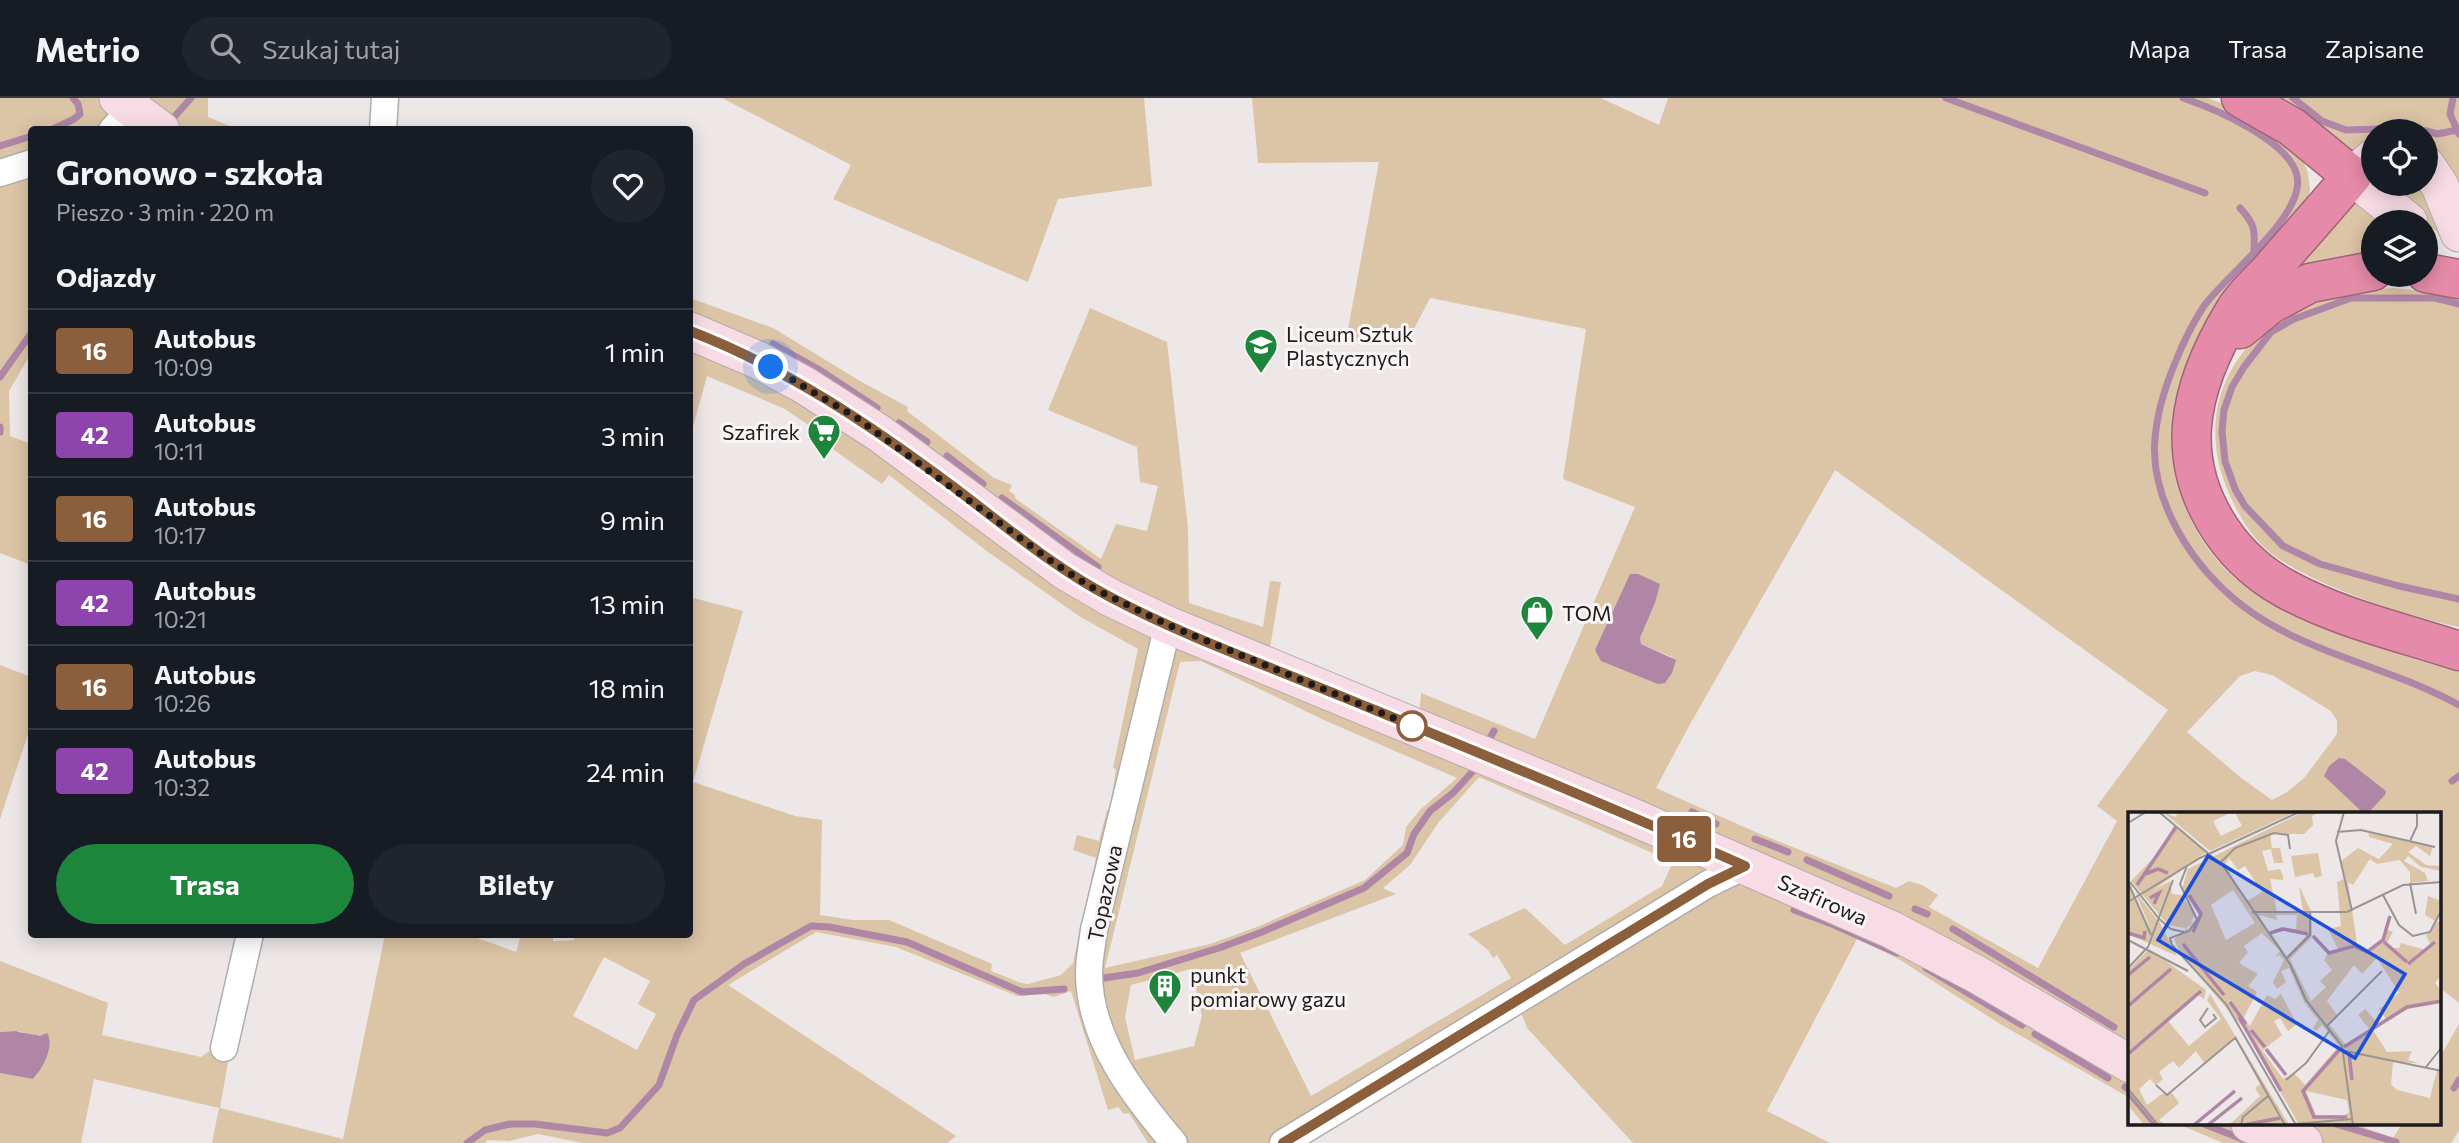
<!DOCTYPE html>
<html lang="pl">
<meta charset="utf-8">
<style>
body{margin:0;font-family:Commissioner,sans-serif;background:#20242c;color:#f1f3f6;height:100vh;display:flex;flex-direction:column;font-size:26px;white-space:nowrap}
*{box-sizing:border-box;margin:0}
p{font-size:23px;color:#9ea1a6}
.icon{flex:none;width:38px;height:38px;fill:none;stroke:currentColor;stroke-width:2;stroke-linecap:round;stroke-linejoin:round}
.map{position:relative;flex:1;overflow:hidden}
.drawer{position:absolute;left:28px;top:28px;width:665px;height:812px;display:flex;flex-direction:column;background:#171b24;border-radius:7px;box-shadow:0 4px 18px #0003}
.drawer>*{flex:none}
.badge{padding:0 14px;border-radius:5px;font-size:24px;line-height:46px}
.buttons{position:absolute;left:2361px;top:21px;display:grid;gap:14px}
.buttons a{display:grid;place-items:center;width:77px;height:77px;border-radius:50%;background:#171b24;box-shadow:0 4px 18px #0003;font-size:35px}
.you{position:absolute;width:35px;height:35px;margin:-18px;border:5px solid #fff;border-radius:50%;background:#1a73e8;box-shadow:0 0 0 10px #1a73e833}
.map>.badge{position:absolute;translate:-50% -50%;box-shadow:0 0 0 4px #fff}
h2{padding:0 28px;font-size:26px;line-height:63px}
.round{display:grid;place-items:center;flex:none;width:74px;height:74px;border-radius:37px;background:#20242c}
.overview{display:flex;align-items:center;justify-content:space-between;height:119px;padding:0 28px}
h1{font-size:33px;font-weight:700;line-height:52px}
.button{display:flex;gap:14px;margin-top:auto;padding:14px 28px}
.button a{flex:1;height:80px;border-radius:42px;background:#1d863c;color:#fff;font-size:28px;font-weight:700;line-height:80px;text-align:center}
.button a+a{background:#20242c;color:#f1f3f6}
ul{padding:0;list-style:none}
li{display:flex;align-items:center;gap:21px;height:84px;padding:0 28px;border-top:2px solid #363941}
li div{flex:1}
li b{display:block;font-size:26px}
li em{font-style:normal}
li .badge{min-width:77px;font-weight:700;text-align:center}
header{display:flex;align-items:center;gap:42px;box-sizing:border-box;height:98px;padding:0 35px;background:#171b24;border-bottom:2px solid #363941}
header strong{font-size:33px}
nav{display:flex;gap:38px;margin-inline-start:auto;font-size:24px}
.search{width:490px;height:63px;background:#20242c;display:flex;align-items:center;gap:18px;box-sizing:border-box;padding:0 24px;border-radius:38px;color:#9ea1a6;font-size:26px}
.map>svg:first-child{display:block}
</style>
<header>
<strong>Metrio</strong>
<div class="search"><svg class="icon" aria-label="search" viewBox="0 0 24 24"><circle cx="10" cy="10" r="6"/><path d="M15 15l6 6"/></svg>Szukaj tutaj</div>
<nav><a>Mapa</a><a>Trasa</a><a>Zapisane</a></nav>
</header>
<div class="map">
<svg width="2459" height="1045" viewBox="0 0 2459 1045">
<rect width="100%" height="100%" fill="#ede7e7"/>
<g fill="#dcc4a6" fill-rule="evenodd">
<path d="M0,0H208V19L237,31L32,32L31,255L9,293L10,338L31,346V467L0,455Z"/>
<path d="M722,0H1144L1152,88L1058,101L1028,184L833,101L851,67Z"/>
<path d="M1252,0H1601L1659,27L1668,0H2208L2236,11L2299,53L2308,75L2310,92L2306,111C2277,149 2249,187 2220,226C2209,240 2193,256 2185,272C2152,348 2183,448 2252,493C2275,509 2303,517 2330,526C2373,542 2417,556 2459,574V905L2440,890V716H2130V1000L2000,926L1897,860L1857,841L1767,1013L1830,1045H1633L1527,930L1521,914L1283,1045H1148L1129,1015L1124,1016L1118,1009L1108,1012L1071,893L1054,899L1045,896L1017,898L896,849L816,834L728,887L956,1038L947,1045H583L538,1036L509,1043L487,1042L486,1045H212L219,1010L94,981L81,1045H0V975L33,981L37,978L46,958L40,938L16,933L0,934V863L108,905L102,937L201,959L215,949L230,952L220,1010L343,1041L385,837H469L516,854L521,837H553V843L574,842L576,837L690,836V499L743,513L693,684L795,718L822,722L820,817L853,822H889L992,866L991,873L1021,885L1028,886L1061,877L1073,865L1096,760L1073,752L1077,737L1099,743L1107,712H1110L1116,671L1113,670L1138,551L1079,518L988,454L889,377L882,386L810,335L813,330L785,311L707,278L690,340V200L773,230L860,283L908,309L907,313L994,380L1012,387L1009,393L1014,396L1016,401L1101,461L1116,426L1147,433L1158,388L1140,384L1137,349L1048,312L1090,210L1167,244L1188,430L1189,505L1263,529L1270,483L1281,484L1267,568L1418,629L1421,595L1535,641L1635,409L1563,381L1586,231L1430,200L1406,247L1346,242L1379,64L1258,65ZM1835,372L2168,612L2097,708L2117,723L2038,870L1929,809L1938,797L1922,787L1909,783L1896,790L1760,736L1656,690L1689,628ZM1655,505L1640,540L1641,546L1674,560L1595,553ZM1201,563L1324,622L1457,680L1420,712L1406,729L1403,747L1365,782L1257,829L1210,846L1105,870L1180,564ZM2255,573L2272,577L2331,613L2337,623V636L2304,680L2287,694L2272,702L2240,679L2187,634L2240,578ZM1479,679L1673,764L1662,788L1565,847L1525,810L1468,836L1488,852L1493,860L1497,857L1511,880L1311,998L1240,855L1396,796L1383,790L1410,767L1438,725ZM604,859L650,883L638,906L656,916L637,952L573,918ZM1191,871L1202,918L1194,948L1135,962L1125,919L1131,887Z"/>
<path d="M2273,0H2459V101L2426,49V33H2373V45L2350,58Z"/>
<path d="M2375,86H2425L2449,142L2426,126Z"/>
<path d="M2355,97L2391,124H2373V163L2273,192Z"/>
<path d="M2393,190L2459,197V529C2405,518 2310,487 2267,452C2252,439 2239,418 2231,400C2196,326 2221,255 2290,213C2318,195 2361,192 2393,190Z"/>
<path d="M0,567L31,579V627L0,721Z"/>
<path d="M2459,926V1033L2451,1045H2223L2178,1026H2355L2393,1040L2402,1026H2440V959Z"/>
</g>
<g fill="#b086a7">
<path d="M1630,476H1638L1660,486L1655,505L1640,540L1641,546L1676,562L1672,575L1665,585L1658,586L1601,563L1595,552Z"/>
<path d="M2339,660L2345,661L2386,693L2385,697L2367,716L2361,713L2324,678L2329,668Z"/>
<path d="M16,933C24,936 31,935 40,938L47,935C55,947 43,971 33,981L0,975V934Z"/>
</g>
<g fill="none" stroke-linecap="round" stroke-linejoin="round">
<g stroke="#b086a7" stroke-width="7">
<path d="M1946,0L2205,95"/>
<path d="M2183,0C2215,11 2289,42 2297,78C2306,117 2226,177 2204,208C2192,226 2183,245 2175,265C2165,289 2157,315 2155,341C2150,396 2185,455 2223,491C2288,554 2382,564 2459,607"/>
<path d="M2293,0L2322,23L2346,32L2411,30L2425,33"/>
<path d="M2453,0L2450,16L2459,36"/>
<path d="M175,18L191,0"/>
<path d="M51,32L74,21L80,16L78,6L73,0"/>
<path d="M2426,33L2437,36L2457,32"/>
<path d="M0,48L32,38"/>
<path d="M2240,110C2255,126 2255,132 2254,153"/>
<path d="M2459,206L2435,200H2351L2294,221L2271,234L2244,269L2232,289L2224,312L2222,333L2225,363L2235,391L2245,408L2283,448L2320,466L2399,488L2459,501"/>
<path d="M773,246L818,271L877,310"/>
<path d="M0,279L32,234"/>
<path d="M899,325L927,344"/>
<path d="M0,329V334"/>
<path d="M947,358L983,386"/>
<path d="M1002,400L1098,469"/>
<path d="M1490,640L1494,633"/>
<path d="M2452,683L2459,678"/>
<path d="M1692,714L1716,726"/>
<path d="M1755,741L1788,754"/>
<path d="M1807,762L1889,798"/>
<path d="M1915,811L1927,816"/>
<path d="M1794,812L1832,826L1897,855"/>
<path d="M1953,831L2114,929"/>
<path d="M1926,870L2022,927"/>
<path d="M1104,880L1138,875L1222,849L1262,834L1364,790L1407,755L1414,736L1430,713L1453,695L1473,673"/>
<path d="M2035,936L2108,980"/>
<path d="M2125,989L2130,992"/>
<path d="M2454,990L2459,982"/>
<path d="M2204,1026L2247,1043"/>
<path d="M2336,1026L2396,1044"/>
<path d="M467,1045L485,1032L510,1026H535L607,1035L620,1030L659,987L677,937L694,902L744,866L811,828L829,829L907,844L1022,894L1064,891"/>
</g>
<defs>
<g id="street">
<path d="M112,32L131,11"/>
<path d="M383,32L385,0"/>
<path d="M0,75L32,65"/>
<path d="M1168,527L1094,832C1092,847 1089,861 1089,875C1089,941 1134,998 1174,1045"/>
<path d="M224,950L250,836"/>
<path d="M1283,1045L1708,786L1745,768"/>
</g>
<g id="secondary">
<path d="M118,0L161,32"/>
<path d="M2373,60L2352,78L2409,124"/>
<path d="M2426,67L2440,88L2459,135"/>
<path d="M690,233L758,262L804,287L879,335L1065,473L1111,500L1168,527L1628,717L1890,831L1976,876L2130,966"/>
<path d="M2250,1026L2304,1045"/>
</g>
<g id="highway">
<path d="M2241,0L2292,29L2352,78C2326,109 2299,139 2272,170C2260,184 2243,198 2234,214C2214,247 2195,289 2192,328C2187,395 2227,458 2284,490C2338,520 2401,534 2459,553"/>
<path d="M2426,175L2459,181"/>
<path d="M2240,231L2269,207L2310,185L2373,173"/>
</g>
</defs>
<use href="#street" stroke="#b1adac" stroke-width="29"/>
<use href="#secondary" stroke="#b1adac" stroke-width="39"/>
<use href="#highway" stroke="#9f6477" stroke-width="41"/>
<use href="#street" stroke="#fff" stroke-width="26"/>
<use href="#secondary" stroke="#f7dce5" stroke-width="37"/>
<use href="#highway" stroke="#e58ba9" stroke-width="38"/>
</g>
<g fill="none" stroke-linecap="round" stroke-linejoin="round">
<defs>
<path id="line" d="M690,233C786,270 869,326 951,387C1003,426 1054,470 1112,500C1186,539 1266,567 1343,599C1477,654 1612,709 1745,768L1708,786L1283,1045"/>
</defs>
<use href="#line" stroke="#fff" stroke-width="16"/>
<use href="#line" stroke="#8b5e3c" stroke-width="10"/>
<path stroke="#1d1b1b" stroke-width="7" stroke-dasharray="0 12.6" d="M771,269L857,320L1054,465L1089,488L1168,527L1418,630L1412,628"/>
</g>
<defs>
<symbol id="school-pin" viewBox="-11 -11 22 30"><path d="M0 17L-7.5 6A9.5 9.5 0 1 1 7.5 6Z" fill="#1d863c" stroke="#faf5f4"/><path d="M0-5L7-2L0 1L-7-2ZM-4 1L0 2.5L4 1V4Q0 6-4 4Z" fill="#fff"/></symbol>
<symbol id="supermarket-pin" viewBox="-11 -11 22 30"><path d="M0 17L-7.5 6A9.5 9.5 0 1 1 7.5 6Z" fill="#1d863c" stroke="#faf5f4"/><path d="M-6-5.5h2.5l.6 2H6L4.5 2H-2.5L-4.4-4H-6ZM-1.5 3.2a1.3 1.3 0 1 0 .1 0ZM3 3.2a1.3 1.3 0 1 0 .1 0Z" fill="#fff"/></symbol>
<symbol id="shop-pin" viewBox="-11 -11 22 30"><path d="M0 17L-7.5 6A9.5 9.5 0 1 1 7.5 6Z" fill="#1d863c" stroke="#faf5f4"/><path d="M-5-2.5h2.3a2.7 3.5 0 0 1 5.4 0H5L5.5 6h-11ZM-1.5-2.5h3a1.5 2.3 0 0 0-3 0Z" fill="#fff"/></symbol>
<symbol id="building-pin" viewBox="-11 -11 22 30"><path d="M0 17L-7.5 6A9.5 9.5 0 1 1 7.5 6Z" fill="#1d863c" stroke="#faf5f4"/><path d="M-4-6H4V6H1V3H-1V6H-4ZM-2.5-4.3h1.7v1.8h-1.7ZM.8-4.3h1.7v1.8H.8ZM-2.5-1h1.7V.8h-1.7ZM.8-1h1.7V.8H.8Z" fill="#fff"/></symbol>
</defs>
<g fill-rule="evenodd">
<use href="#school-pin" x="1242" y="228" width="38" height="52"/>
<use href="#supermarket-pin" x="805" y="314" width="38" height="52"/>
<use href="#shop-pin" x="1518" y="495" width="38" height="52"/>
<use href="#building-pin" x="1146" y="869" width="38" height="52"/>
</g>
<circle fill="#fff" stroke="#8b5e3c" stroke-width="3.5" cx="1412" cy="628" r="14"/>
<g text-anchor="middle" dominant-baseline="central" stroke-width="6" stroke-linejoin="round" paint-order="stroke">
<g font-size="21" fill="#1d1b1b" stroke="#faf5f4" text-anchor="start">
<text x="1286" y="235">Liceum Sztuk<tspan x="1286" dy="24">Plastycznych</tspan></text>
<text x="800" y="333" text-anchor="end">Szafirek</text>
<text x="1562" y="514">TOM</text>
<text x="1190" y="876">punkt<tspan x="1190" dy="24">pomiarowy gazu</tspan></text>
</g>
<g font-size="21" fill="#1d1b1b" stroke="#faf5f4">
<text transform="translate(1104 795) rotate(-78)">Topazowa</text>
<text transform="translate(1823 801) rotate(24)">Szafirowa</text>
</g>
</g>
<g transform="translate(2128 714)">
<rect width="313" height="313" fill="#ede7e7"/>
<path d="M35,0L47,5L51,0H104L85,9L93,24L114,14L107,0H167L82,39ZM175,0H193L184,4L185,13L176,22H142L144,36H152L155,51H146L143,37L134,39L140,59L152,57L155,64V68L142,67L149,100H175L171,74L184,101V123L201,140L211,139L200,117L213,114L209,70L216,67L212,50L230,36L251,47L265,32L241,25L240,19L305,34L302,44L288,34L280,40L298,53L313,54V59L293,55L280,44L276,49L297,61L300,69L282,71V60L272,48L249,52L242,47L225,73L220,70L229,132L238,139L254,128L259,118L265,120L259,131L264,136H271L273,131L298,138L302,132L298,123L309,110L297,103L300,84L313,89L309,109L313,111V164L307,171L313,179V191L280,197L245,218L259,240L284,239L280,248L291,251L265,250L263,272L269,278L302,286L309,258L313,259V313H171L118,219L53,143L46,127L72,104L54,77L60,57ZM101,46L110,58L117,54L134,80L119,89L97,53ZM105,78L127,111L98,128L83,93ZM131,103L149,108L148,103H169L168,117L153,115L141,120ZM158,118L179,123L159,144L143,121ZM134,121L152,139L147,145L151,143L156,148L145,170L149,177L158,170L153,159L161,156L176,190L190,208L185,216L188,219L194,213L211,234L177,273L166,261L155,267L128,230L135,238L154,223L146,209L152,206L160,219L169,212L153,182L147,187L139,183L122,214L115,207L129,180L120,174L130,162L111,151L120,140L116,134ZM184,125L200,141L196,148L204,158L192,169L198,175L183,189L162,147ZM249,146L271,181L251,197L258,207L250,211L237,197L230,203L242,218L218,233L201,212L210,204L199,189L226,153L234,162ZM178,279L219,288L221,300L215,304L188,303ZM46,13L78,40L23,80L42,69L44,82L53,83L67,101L61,117L40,113L3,69L33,38ZM190,41L194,64L187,66L185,61L167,65L163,44ZM0,73L24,120L7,80L32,111L49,144L0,122ZM21,137L78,178L76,187L70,183L40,209L61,234L93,207L79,188L82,182L160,311L101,313L132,284L127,276L132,272L107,226L77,252L68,239L51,256L45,249L31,260L35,267L28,273L22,267L11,277L19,293L34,282L44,281L51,291L31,308L37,313H16L0,293V158Z" fill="#dcc4a6" fill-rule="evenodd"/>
<path fill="none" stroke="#b086a7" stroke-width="3.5" d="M17,62L30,57L40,61M9,73L48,15M61,83L73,102L65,120M22,86L31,81L26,92M0,121L16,126L17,119M142,121L155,117L180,122M185,124L201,141L226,134L239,140L255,128L262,104M256,130L279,150M55,132L96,183M280,152L307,130M0,163L22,145M102,190L118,212M0,194L43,157M111,205L153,279M123,218L137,235M216,235L279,195L314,189M213,236L175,279L186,305H219M138,237L158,263M221,241L224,268M0,242L73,179M0,282L26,313M66,313L107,279M80,313L114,286M116,313L152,306"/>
<path fill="none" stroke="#9a9595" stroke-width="2" d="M31,0L95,54L162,152L178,188L214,234L225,313M216,0L208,29L224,99M0,11L18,0M209,20L233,18L307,35M282,29L289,14V0M92,51L107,36L146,21L160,23L162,37M59,54L52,72L69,108L61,119L42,126L44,133L98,192L168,313M0,70L23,123M2,70L32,108M282,71L288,102M255,83L271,113L285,124L302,120L314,97M0,90L72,46L171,0M124,100H219L275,73L314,70M30,106L43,117L56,120M0,128L60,159M158,147L182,123V100M0,156L20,135L45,68M80,196L72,208L77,215L88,206L85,202M199,214L254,159M107,225L157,313M217,239L314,259M298,255L314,235M158,268L178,251L202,218M28,273L39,283L107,226M0,277L30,313M167,312L224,307M113,313L115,305L140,284"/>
<path fill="#1d4ed8" fill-opacity="0.15" stroke="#1d4ed8" stroke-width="3.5" d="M80,44L277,162L227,246L30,128Z"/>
<rect width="313" height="313" fill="none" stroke="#1d1b1b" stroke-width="3.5"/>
</g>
</svg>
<div class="buttons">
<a><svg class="icon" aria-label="locate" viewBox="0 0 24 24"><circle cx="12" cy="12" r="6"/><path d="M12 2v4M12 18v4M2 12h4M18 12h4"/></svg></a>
<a><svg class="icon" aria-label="layers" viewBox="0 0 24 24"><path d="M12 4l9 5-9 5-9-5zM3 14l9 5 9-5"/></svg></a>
</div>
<div class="you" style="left:771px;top:269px"></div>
<b class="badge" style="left:1684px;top:741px;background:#8b5e3c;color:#fff">16</b>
<section class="drawer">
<div class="overview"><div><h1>Gronowo - szkoła</h1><p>Pieszo · 3 min · 220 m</p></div><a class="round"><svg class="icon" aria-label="heart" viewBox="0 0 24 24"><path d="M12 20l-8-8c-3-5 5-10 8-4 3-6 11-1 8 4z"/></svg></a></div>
<h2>Odjazdy</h2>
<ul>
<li><span class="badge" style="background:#8b5e3c;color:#fff">16</span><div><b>Autobus</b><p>10:09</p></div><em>1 min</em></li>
<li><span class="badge" style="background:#8e44ad;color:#fff">42</span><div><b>Autobus</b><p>10:11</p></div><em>3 min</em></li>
<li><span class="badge" style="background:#8b5e3c;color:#fff">16</span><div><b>Autobus</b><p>10:17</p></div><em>9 min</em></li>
<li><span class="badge" style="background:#8e44ad;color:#fff">42</span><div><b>Autobus</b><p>10:21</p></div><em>13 min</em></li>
<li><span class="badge" style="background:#8b5e3c;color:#fff">16</span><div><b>Autobus</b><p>10:26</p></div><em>18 min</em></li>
<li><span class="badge" style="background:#8e44ad;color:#fff">42</span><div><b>Autobus</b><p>10:32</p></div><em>24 min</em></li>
</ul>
<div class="button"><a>Trasa</a><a>Bilety</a></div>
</section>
</div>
